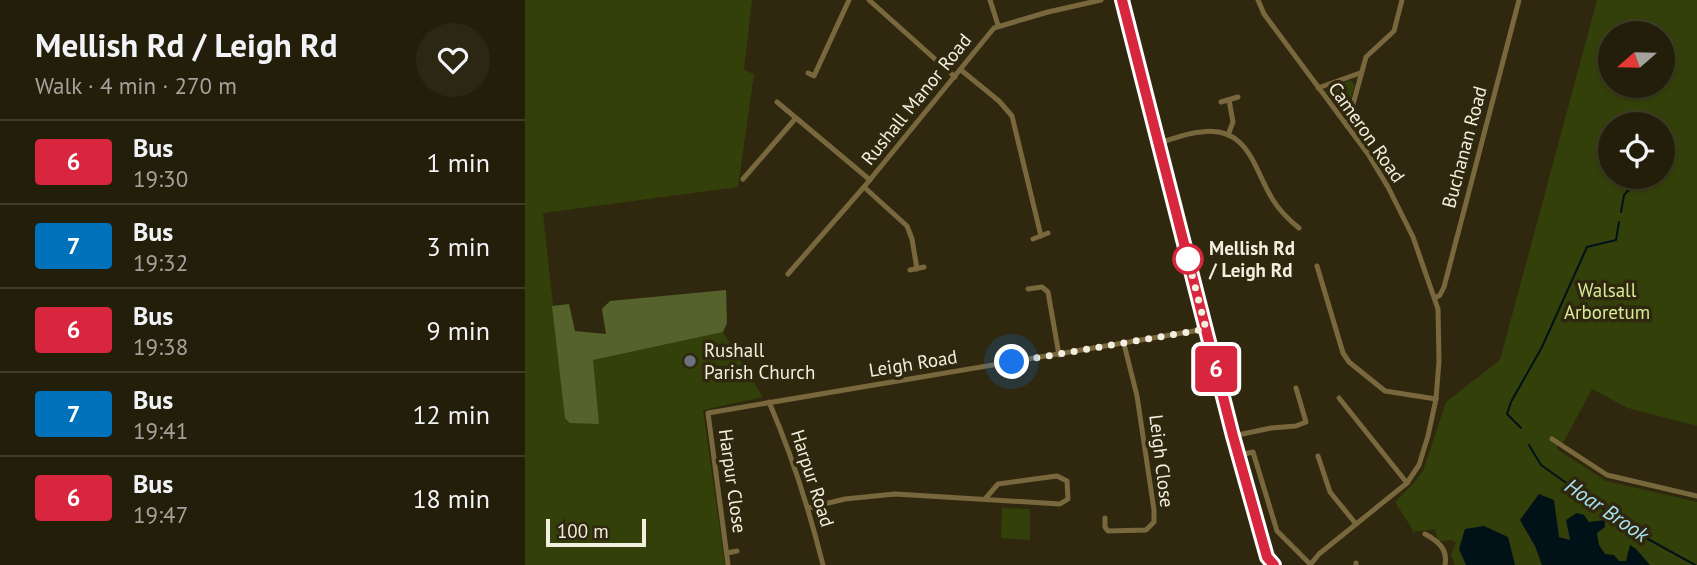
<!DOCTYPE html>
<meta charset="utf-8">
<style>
body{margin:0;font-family:"PT Sans",sans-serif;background:#2b2713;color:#f1f3f6;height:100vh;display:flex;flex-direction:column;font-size:26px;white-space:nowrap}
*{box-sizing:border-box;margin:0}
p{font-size:23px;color:#a3a29c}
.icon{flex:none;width:38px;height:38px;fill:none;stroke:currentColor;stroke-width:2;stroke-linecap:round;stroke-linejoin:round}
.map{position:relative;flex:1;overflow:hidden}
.drawer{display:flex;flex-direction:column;background:#231e0a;width:525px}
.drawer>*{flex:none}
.badge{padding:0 14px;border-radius:5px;font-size:24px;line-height:46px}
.needle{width:46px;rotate:250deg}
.buttons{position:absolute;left:1073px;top:21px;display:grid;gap:14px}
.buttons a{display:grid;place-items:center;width:77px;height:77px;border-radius:50%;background:#231e0a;box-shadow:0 2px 5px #0004,0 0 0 2px #403c2b;font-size:35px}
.scale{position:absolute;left:21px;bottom:18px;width:100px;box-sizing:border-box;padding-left:7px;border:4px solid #f3efe0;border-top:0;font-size:19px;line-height:24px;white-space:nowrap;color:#f3efe0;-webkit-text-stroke:5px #2f280e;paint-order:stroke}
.you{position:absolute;width:35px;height:35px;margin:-18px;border:5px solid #fff;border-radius:50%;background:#1a73e8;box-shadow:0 0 0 10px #1a73e833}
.map>.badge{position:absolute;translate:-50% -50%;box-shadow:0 0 0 4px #fff}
.round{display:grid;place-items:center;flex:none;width:74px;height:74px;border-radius:37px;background:#2b2713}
.headline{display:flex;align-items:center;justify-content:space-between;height:119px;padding:0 35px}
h1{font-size:33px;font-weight:700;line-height:52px}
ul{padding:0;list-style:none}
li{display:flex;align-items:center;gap:21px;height:84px;padding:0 35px;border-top:2px solid #403c2b}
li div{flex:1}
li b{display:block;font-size:26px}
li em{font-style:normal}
li .badge{min-width:77px;font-weight:700;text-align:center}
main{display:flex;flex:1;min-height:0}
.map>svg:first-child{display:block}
</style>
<main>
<section class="drawer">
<div class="headline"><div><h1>Mellish Rd / Leigh Rd</h1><p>Walk · 4 min · 270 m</p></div><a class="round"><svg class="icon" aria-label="heart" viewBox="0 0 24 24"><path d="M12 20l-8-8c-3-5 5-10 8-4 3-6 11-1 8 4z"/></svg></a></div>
<ul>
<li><span class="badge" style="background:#d7263d;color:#fff">6</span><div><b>Bus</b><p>19:30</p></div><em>1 min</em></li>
<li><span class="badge" style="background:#0072bc;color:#fff">7</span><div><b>Bus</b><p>19:32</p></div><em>3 min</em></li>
<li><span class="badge" style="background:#d7263d;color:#fff">6</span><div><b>Bus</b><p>19:38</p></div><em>9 min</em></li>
<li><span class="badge" style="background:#0072bc;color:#fff">7</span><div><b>Bus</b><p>19:41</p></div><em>12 min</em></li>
<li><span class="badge" style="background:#d7263d;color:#fff">6</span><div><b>Bus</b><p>19:47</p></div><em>18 min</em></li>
</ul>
</section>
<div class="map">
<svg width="1172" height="565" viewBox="0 0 1172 565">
<rect width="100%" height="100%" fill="#2f280e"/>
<g fill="#344009" fill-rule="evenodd">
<path d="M0,0H227L219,70L229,74L213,187L18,213L33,351L68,360L198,332L238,397L178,410L200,565H0Z"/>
<path d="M1072,0H1172V426L1103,408L1067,389L1039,441L1032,447L1033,450L1081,481L1172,502V565H930L926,555L931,543L928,540L913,541L910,529L887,532L888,530L870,502L889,483L898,471L921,402L975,360ZM1085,33H1138V86H1085ZM1085,124H1138V177H1085Z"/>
<path d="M825,80L830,85L820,117L800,91Z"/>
<path d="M477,508L505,509V540L476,538Z"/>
</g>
<path fill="#55622c" d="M201,290L202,323L198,332L68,360L74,424L45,423L40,418L27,306L44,304L50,331L81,334L77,309L85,301Z"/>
<g fill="#001118">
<path d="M1014,494L1029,500L1034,537L1045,540L1041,520L1052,513L1059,515L1064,522L1080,520V527L1072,533L1074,545L1080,554L1089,555L1094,561H1101L1105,545L1111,549L1125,565H1017L1010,546L995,520Z"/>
<path d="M959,526L983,537L990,565H941L934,549L940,529Z"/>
</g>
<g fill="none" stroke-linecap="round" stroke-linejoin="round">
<g stroke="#001118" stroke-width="2">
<path d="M1096,212L1099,195L1116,177"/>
<path d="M996,428L982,414L986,402L1017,347L1062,247L1091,240L1094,222"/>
<path d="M1004,445L1016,465L1112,533L1170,565"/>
</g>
<g stroke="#79673e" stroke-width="5">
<path d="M344,0L430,77"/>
<path d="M465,0L473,25"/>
<path d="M733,0L739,14L843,154L863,187L888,237L913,309L914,361L911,399L903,436L894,465L882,483L794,554L785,565"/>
<path d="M436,70L474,101L487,116L516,236"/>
<path d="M283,73L289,76L324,0"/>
<path d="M793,88L835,73"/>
<path d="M252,102L345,180"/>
<path d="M696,102L713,97"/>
<path d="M822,126L841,57L869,31L877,0"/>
<path d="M703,135L708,122L704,100"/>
<path d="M634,143C647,139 662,133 676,132C724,125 729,170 748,200C755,211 764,220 774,228"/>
<path d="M218,179L270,119"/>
<path d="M339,187L382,226L387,239L392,269"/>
<path d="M508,239L523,233"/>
<path d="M792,266L818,353L824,362L860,391L911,399"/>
<path d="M385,270L399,267"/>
<path d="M263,274L339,187L469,28L523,12L576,0"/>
<path d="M503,289L517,287L523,292L534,355"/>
<path d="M910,298L915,295L919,287L994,0"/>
<path d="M814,398L882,483"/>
<path d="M244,402C267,455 284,509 298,565"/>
<path d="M708,436L746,428L771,426L781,422L771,388"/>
<path d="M1027,439L1082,475L1172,496"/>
<path d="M719,454L728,452L752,531L785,564"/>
<path d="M793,456L805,492L831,524"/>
<path d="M283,508L320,499L370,494L535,504L543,499L542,481L532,476L473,484L460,499"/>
<path d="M580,518V527L583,531L621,530L629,522V510L612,396L599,344"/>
<path d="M900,534C913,541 923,549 920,565"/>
<path d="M202,553L212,551"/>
<path d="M203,564L183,413L681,329"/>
<path d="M831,565V563"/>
</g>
<path stroke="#cba649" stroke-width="9" d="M597,0L708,436L744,565"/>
</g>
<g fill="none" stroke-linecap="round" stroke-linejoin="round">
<defs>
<path id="line" d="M597,0L708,436L742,557L749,565"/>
</defs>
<use href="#line" stroke="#fff" stroke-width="16"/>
<use href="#line" stroke="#d7263d" stroke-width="10"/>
<path stroke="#f3efe0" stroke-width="7" stroke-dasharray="0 12.6" d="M487,362L681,329L663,259"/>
</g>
<circle fill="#fff" stroke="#d7263d" stroke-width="3.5" cx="663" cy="259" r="14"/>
<circle fill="#6b7280" stroke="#2f280e" stroke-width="2.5" cx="165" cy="361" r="7"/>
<g text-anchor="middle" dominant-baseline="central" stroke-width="7" stroke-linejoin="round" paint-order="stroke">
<g font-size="19" fill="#f3efe0" stroke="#2f280e">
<text transform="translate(391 99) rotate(-51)">Rushall Manor Road</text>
<text transform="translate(842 132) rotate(55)">Cameron Road</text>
<text transform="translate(939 147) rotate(-75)">Buchanan Road</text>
<text transform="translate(388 363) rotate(-9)">Leigh Road</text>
<text transform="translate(637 461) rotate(83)">Leigh Close</text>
<text transform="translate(288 478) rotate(72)">Harpur Road</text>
<text transform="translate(208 481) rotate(82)">Harpur Close</text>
</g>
<g font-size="19" font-weight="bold" fill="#f3efe0" stroke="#2f280e" text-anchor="start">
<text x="684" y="248">Mellish Rd<tspan x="684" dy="22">/ Leigh Rd</tspan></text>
</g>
<g font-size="19" fill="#d6ec99" stroke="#2f280e">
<text x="1082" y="290">Walsall<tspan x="1082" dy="22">Arboretum</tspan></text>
</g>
<g font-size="19" fill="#f3efe0" stroke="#2f280e" text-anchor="start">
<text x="179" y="350">Rushall<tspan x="179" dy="22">Parish Church</tspan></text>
</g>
<g font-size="21" font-style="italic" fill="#a8e2f7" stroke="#2f280e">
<text transform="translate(1082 510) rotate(34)">Hoar Brook</text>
</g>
</g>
</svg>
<div class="buttons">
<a><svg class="needle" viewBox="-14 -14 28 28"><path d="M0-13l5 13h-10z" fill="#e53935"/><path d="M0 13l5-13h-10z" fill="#a3a29c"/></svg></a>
<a><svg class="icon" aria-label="locate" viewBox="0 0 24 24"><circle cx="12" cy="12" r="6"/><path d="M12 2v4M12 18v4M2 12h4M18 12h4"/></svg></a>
</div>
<div class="scale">100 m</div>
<div class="you" style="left:487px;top:362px"></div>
<b class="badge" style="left:691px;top:369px;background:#d7263d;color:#fff">6</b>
</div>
</main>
